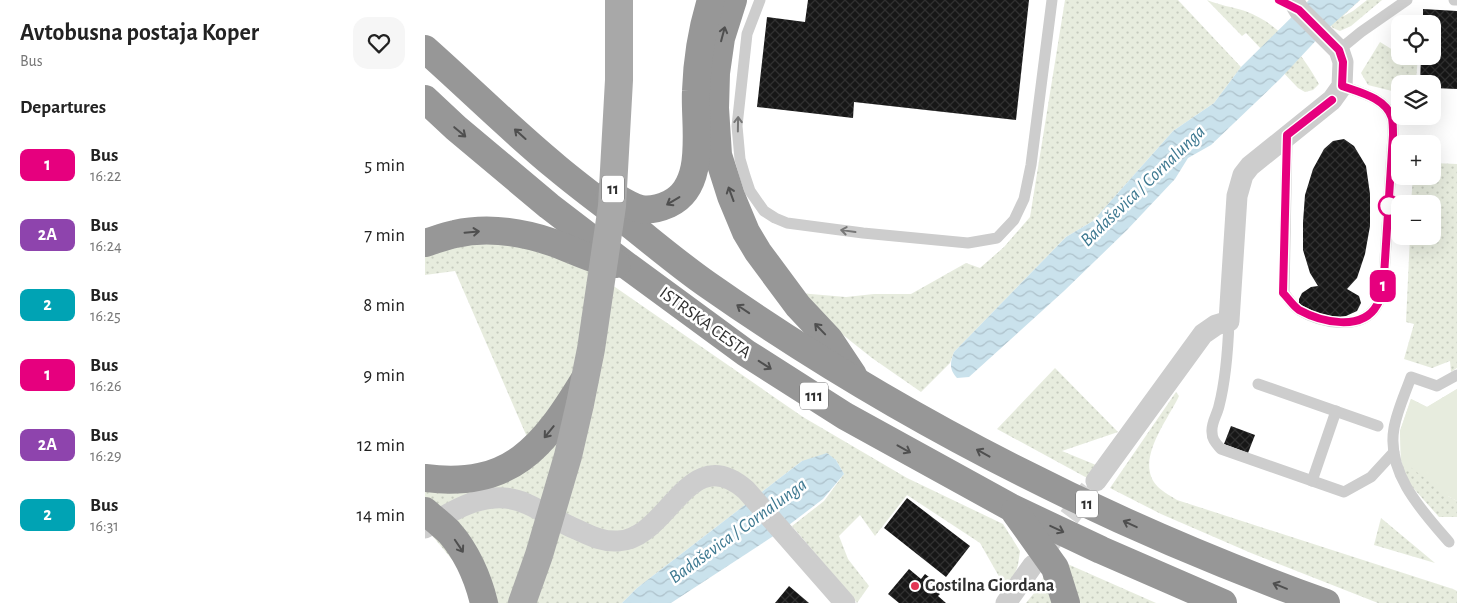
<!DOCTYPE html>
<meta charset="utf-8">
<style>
body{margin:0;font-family:"Alegreya Sans",sans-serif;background:#f6f6f6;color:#222;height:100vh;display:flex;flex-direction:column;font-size:19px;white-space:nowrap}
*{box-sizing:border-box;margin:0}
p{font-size:16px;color:#767676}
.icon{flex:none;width:28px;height:28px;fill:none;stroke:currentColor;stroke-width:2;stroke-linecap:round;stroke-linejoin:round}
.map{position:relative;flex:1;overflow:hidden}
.sheet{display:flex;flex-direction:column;background:#fff;width:425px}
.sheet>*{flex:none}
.badge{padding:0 10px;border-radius:8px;font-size:18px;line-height:32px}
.buttons{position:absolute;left:966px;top:15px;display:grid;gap:10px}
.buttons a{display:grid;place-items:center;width:50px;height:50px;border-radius:10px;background:#fff;box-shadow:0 5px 20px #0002;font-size:25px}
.map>.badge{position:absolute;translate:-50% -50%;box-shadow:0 0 0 2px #fff}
h2{padding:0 20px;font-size:19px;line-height:45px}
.round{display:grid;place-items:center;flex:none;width:52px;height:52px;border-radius:15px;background:#f6f6f6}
.summary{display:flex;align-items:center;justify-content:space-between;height:85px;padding:0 20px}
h1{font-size:24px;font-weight:700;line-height:38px}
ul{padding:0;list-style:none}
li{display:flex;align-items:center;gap:15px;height:70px;padding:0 20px}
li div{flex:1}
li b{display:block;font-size:19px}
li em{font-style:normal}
li .badge{min-width:55px;font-weight:700;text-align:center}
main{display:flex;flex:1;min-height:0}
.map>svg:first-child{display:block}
</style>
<main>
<section class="sheet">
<div class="summary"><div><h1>Avtobusna postaja Koper</h1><p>Bus</p></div><a class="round"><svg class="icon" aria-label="heart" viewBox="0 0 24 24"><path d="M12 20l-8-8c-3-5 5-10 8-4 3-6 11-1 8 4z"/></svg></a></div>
<h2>Departures</h2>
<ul>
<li><span class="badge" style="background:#e6007e;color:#fff">1</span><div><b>Bus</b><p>16:22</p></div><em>5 min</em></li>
<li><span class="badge" style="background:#8e44ad;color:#fff">2A</span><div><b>Bus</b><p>16:24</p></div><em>7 min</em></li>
<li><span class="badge" style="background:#00a3b4;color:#fff">2</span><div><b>Bus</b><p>16:25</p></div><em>8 min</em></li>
<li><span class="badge" style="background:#e6007e;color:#fff">1</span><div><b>Bus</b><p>16:26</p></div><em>9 min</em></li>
<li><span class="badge" style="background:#8e44ad;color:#fff">2A</span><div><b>Bus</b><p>16:29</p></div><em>12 min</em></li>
<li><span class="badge" style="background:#00a3b4;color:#fff">2</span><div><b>Bus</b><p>16:31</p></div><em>14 min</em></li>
</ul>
</section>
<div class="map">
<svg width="1032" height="603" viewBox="0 0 1032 603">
<defs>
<pattern id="grass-dots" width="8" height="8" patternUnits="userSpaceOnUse" patternTransform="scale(1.25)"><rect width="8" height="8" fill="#e7ecde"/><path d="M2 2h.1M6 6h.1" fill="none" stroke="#c6cbbf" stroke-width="1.8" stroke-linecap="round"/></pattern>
<pattern id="water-waves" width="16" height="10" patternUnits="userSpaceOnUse" patternTransform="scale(1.25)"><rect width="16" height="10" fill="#cae2ec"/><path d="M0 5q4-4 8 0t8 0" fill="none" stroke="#aec2cb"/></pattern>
<pattern id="building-cross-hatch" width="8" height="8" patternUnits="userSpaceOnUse" patternTransform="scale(1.25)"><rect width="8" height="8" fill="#171717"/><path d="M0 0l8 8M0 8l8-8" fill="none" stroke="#303030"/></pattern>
</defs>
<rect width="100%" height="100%" fill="#fff"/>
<g fill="url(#grass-dots)">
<path d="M640,0H753L816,67L789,103L748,131L668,221L641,237L529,352L525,363L496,392L447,358L408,327L374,293L421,297L449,294H486L541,263L555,268L579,247L605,217Z"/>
<path d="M782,0C794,5 807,7 820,11C854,23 877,54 894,84L888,90L880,92L873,88L821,33L817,36Z"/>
<path d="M883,0H935L917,17L928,11L942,0H957L926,26L915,31L908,28Z"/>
<path d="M955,42L968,50L975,43V56H993L991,80L986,84H975V93L943,85L936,73Z"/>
<path d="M1008,163L1032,164V368L1026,372L1025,361L1007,368L979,359L989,324L981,322L985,236H1008V204H986L988,176H1008Z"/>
<path d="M90,243L155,266L190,287L378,417L482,478L578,524L595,551L593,565L588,579L580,587L555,543L482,495L450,536L435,515L414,536L423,559L444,586L432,603L367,526L399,501L419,474L411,460L377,461L212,588L197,603H47L34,568L5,533L0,521V465L34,471L74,459L102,437L30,271L0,275V253L39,245Z"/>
<path d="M630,368L693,432L637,451L671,465L664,479L572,429Z"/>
<path d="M1032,389L1023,496L1032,501V517H1014L982,481L976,460L975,431L986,399L1002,407Z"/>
<path d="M751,392L754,396C743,420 708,462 733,487C738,492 746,496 752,500L1028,589L1032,591V603H953L826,553L736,514L685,488Z"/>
<path d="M956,518L1010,563L949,545Z"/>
<path d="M638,562L731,603H650Z"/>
<path d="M619,576L629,603H601L614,587Z"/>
</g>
<path fill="#e7ecde" d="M1032,389V501L1023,496L976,460L975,431L986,399L1002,407Z"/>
<g fill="url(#water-waves)">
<path d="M884,0H935L898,33L855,79L786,145L763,158L750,179L702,230L639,291L544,377L532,378C524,369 525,363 529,352L641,237L668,221L748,131L789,103L816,67Z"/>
<path d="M402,453L411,460L419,474L398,499L356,531L246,603H197L212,588L377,461Z"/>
</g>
<g fill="url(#building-cross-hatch)">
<path d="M383,0H604L591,120L429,102L428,118L332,107L342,17L380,22Z"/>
<path d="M998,9L1032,11V89L1008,88V84H995L996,56H1008V24H998Z"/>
<path d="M919,139L929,146L941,166L945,194V226L940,254L932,278L922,289L934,296L936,303L932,311L921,316L906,318L874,306V299L877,293L886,287L893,286L885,273L878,250V222L880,195L888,169L899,149L908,141Z"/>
<path d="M806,426L830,435L823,453L799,444Z"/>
<path d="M482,498L545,546L521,577L459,528Z"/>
<path d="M484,569L496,579L500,574L512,583L508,588L515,594L513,596L521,603H474L463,594Z"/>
<path d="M364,586L384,603H350Z"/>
</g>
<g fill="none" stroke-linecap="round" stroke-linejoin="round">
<path stroke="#d6d6d6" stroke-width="21" stroke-dasharray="21 11" stroke-linecap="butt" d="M625,543L665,489"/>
<g stroke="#cdcdcd" stroke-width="11">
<path d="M335,0L322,34L312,126L315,159L320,176L325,191L339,211L350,218L362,223L438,233L543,243L572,238L589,220L599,199L606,165L627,0"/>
<path d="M1029,0H1032"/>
<path d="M914,50L936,32L982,0"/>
<path d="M862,137L859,293C863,298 868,306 874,310C896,323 937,332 952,305C955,301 956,296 958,291L968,135C968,129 968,123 967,118C961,98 934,92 917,86"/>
<path d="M804,321C803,349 801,379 794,406C792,415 786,423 787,432C787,440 791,443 796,449L919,492L946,477L969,452"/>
<path d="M833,384L953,426"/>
<path d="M887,481L911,411"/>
<path d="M1024,542C997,511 961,473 969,428C972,411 980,394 986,377L1012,386L1032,375"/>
</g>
<g stroke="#cdcdcd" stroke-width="21">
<path d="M671,481L778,334L791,325L804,321L812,196L818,175L825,166L907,100L917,86L918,62L914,50L874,10L868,0"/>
<path d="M0,528C30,508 66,487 102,504C120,512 135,523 153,530C166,536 178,542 193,541C244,539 263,439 321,490L420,603"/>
<path d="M581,603L608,565"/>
</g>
<g stroke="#979797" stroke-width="28">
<path d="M308,0L296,38L291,73L290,108L293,155L306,196L321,232L333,252L373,306L404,339L428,375"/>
<path d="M0,49C44,88 86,130 131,167C156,188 182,207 207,226C232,246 257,267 283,285C473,418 682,524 901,603"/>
<path d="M0,99L31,128L124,206L201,265L321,353L420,416L587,508L676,550L798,603"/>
<path d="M184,193C208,207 217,216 244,204C283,186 269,125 271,91C272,60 277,29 286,0"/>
<path d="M0,243C10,240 20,236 30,234C61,227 96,232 126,242C149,250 168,261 192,264"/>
<path d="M0,478C86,489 118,447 159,380"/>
<path d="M590,512L630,568L641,603"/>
</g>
<path stroke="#a8a8a8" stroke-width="28" d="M97,603L114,555L143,456L155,404L166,349L187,206L194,80V0"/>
<path stroke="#979797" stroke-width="28" d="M0,511C8,518 17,525 24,532C41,551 53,578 59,603"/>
</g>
<defs><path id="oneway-shaft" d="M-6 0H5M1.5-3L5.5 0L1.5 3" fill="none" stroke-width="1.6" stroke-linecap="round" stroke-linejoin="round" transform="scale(1.25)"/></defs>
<g stroke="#4f4f4f">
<use href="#oneway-shaft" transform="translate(298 34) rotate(-75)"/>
<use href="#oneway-shaft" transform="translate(35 132) rotate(40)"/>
<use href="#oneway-shaft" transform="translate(95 134) rotate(-138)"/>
<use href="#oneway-shaft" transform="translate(306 194) rotate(-110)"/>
<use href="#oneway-shaft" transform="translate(248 201) rotate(149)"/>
<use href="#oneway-shaft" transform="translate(47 232) rotate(-5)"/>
<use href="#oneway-shaft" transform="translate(318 309) rotate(-146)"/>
<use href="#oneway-shaft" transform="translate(395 329) rotate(-134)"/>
<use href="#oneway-shaft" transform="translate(340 365) rotate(33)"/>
<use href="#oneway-shaft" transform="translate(124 432) rotate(129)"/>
<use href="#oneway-shaft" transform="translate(479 449) rotate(29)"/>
<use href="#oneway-shaft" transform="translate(558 453) rotate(-151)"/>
<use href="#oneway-shaft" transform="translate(705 524) rotate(-155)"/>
<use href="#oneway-shaft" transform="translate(632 529) rotate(25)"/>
<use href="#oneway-shaft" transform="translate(34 546) rotate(56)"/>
<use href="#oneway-shaft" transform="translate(855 586) rotate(-158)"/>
</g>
<g stroke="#777">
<use href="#oneway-shaft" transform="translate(313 124) rotate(-89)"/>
<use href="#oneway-shaft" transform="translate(423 231) rotate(-172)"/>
</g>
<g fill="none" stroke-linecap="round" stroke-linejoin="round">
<defs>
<path id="line" d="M854,0L874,10L914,50L918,62L917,86C934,92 961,98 967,118C968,123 968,129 968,135L958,291C956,296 955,301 952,305C937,332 896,322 874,310C868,306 863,298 858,293L862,135L907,100"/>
</defs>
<use href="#line" stroke="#fff" stroke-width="11"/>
<use href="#line" stroke="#e6007e" stroke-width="8"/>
</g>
<circle fill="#fff" stroke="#e6007e" stroke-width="2.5" cx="964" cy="206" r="10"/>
<circle fill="#e23653" stroke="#fff" stroke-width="2" cx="490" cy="586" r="5"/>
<g text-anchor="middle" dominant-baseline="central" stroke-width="5" stroke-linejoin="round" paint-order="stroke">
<g fill="#fff" stroke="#6e6e6e" stroke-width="1">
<rect x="177" y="175.5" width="22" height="27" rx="4"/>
<rect x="375" y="382.5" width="28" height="27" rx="4"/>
<rect x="651" y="490.5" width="22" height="27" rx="4"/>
</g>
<g font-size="16" font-weight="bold" fill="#303030">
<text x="188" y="189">11</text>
<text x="389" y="396">111</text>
<text x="662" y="504">11</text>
</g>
<g font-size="18" fill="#303030" stroke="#fff">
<text transform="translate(280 323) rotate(36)">ISTRSKA CESTA</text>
</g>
<g font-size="18" font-weight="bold" fill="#303030" stroke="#fff" text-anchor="start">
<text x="500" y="586">Gostilna Giordana</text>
</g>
<g font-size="19" font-style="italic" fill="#3e7991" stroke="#fff">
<text transform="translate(718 186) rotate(-44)">Badaševica / Cornalunga</text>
<text transform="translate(313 531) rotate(-36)">Badaševica / Cornalunga</text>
</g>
</g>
</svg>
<div class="buttons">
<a><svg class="icon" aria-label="locate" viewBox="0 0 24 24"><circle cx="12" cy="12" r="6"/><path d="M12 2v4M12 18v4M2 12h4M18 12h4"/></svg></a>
<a><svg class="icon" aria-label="layers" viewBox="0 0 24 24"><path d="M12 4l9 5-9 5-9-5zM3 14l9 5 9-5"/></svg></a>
<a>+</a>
<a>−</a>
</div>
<b class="badge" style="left:958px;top:286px;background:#e6007e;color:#fff">1</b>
</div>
</main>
